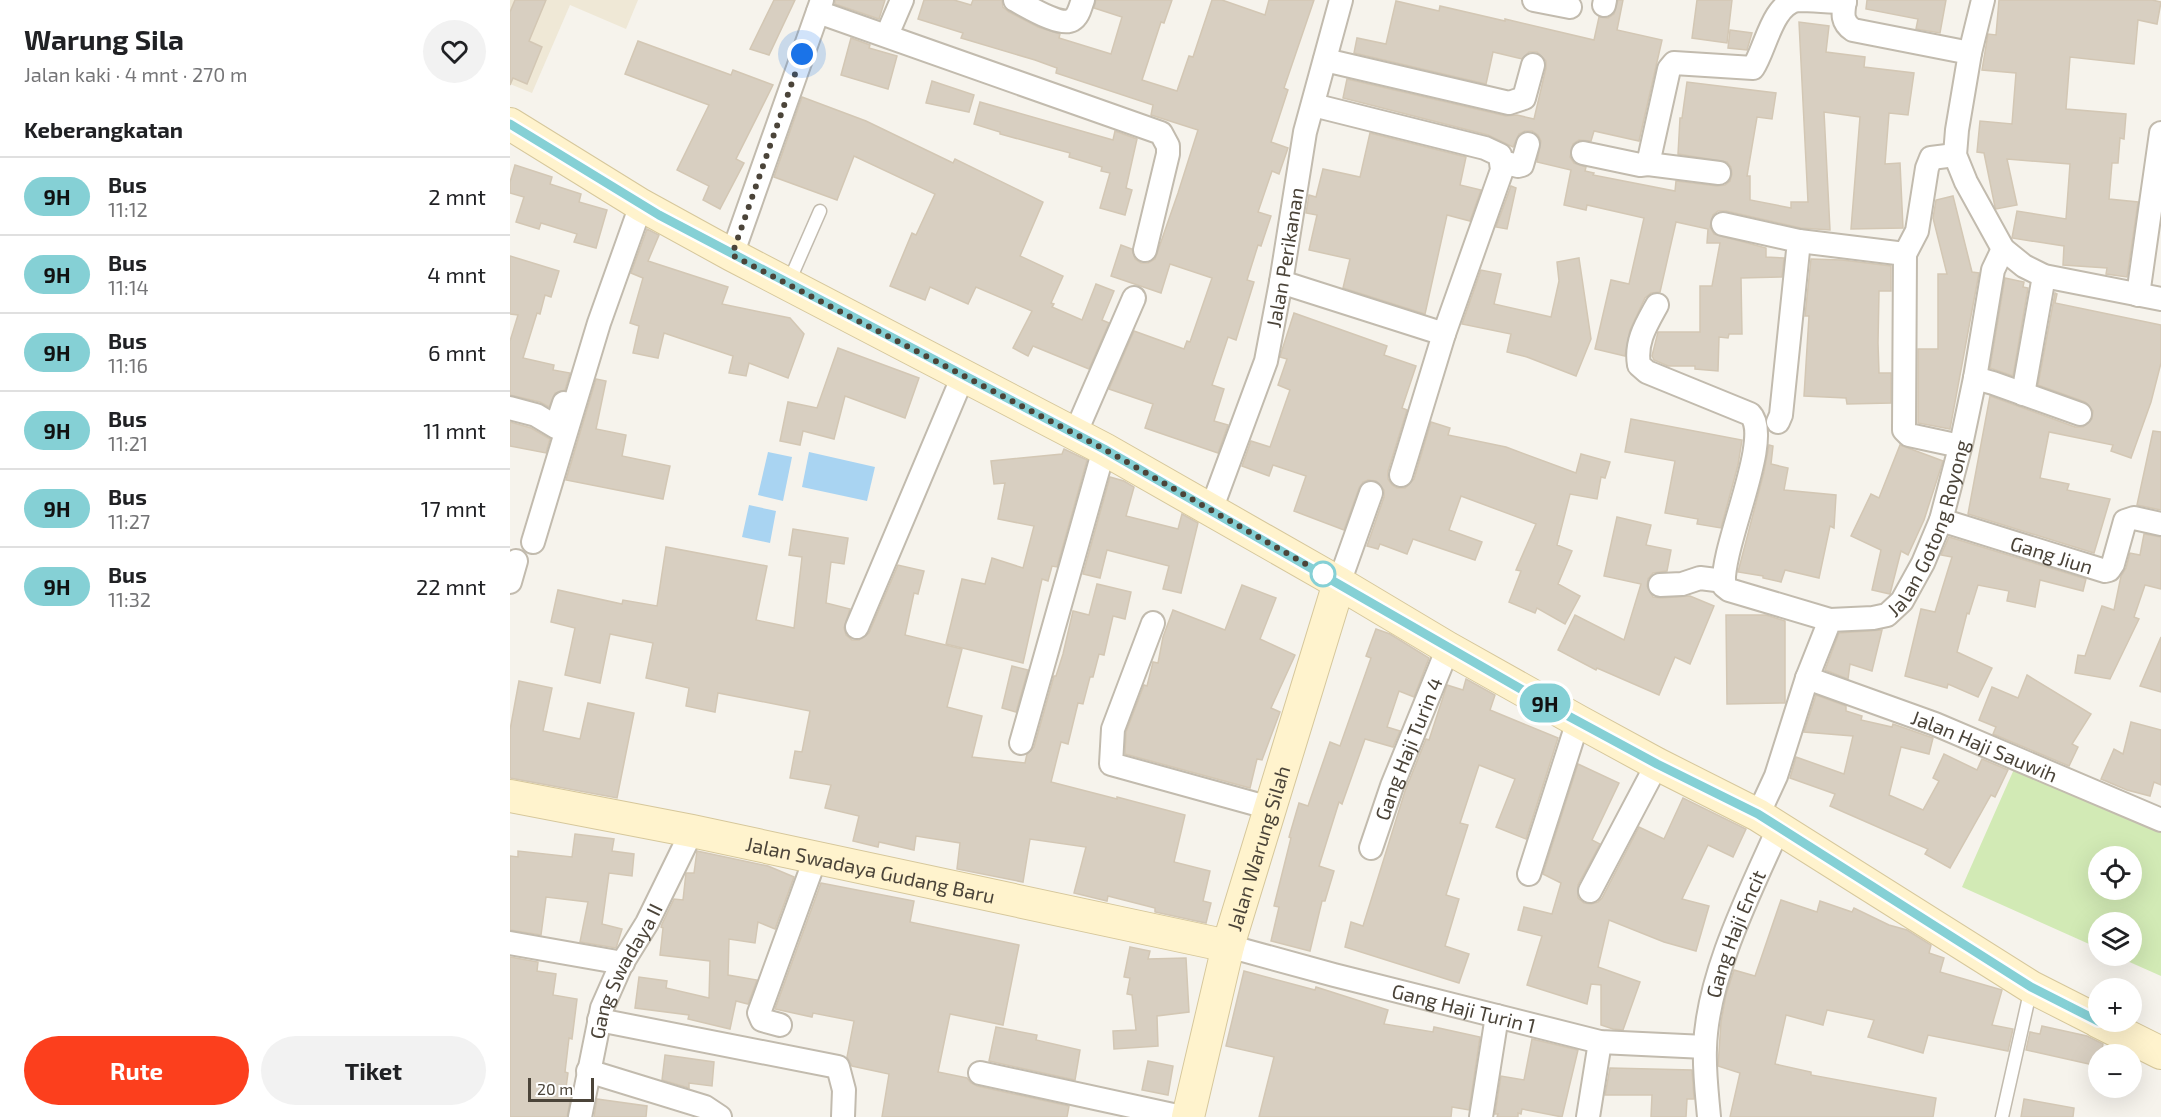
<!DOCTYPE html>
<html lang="id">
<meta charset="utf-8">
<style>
body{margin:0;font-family:"Exo 2",sans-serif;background:#f2f2f2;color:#202124;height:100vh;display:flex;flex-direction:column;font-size:22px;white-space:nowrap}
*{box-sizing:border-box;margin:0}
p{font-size:20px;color:#757577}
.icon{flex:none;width:33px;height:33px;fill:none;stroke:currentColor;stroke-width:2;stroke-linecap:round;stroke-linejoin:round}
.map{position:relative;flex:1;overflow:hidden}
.details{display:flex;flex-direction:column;background:#fff;width:510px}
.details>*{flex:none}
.badge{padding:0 12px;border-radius:20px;font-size:21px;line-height:39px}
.tools{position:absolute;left:1578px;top:846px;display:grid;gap:12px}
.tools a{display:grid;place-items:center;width:54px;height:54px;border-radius:50%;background:#fff;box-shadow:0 6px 24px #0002;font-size:30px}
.scale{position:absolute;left:18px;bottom:15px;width:66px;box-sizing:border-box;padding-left:6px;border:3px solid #4b4439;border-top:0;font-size:16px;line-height:21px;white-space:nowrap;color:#4b4439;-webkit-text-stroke:4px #fff;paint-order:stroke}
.you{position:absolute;width:30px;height:30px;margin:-15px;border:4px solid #fff;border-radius:50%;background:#1a73e8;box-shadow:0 0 0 9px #1a73e833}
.map>.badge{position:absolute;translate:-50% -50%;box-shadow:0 0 0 3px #fff}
h2{padding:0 24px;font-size:22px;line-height:54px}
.round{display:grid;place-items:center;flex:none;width:63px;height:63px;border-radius:32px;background:#f2f2f2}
.head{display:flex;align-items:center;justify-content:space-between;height:102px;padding:0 24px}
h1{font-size:28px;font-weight:700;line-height:45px}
.button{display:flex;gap:12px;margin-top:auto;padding:12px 24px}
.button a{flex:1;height:69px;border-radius:36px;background:#fc3f1d;color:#fff;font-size:24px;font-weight:700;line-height:69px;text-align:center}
.button a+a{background:#f2f2f2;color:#202124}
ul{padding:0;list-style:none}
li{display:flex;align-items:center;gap:18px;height:78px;padding:0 24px;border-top:2px solid #e0e0e0}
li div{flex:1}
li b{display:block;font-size:22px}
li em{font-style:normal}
li .badge{min-width:66px;font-weight:700;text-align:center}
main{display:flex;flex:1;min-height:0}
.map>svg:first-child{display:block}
</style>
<main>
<section class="details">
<div class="head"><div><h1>Warung Sila</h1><p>Jalan kaki · 4 mnt · 270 m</p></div><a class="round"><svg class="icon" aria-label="heart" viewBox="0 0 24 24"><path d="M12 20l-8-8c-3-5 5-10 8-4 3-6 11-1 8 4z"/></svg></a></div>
<h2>Keberangkatan</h2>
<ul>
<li><span class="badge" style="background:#85d0d5;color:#111">9H</span><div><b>Bus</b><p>11:12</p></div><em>2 mnt</em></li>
<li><span class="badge" style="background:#85d0d5;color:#111">9H</span><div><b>Bus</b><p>11:14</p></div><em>4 mnt</em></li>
<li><span class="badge" style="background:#85d0d5;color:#111">9H</span><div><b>Bus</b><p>11:16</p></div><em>6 mnt</em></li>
<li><span class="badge" style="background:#85d0d5;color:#111">9H</span><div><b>Bus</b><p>11:21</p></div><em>11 mnt</em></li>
<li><span class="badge" style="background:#85d0d5;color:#111">9H</span><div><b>Bus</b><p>11:27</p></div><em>17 mnt</em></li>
<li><span class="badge" style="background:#85d0d5;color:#111">9H</span><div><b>Bus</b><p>11:32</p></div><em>22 mnt</em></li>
</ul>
<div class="button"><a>Rute</a><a>Tiket</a></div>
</section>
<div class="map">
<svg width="1651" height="1117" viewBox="0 0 1651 1117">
<rect width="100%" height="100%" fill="#f6f3ec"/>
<path fill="#efe8d6" d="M0,0H128L116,29L60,5L22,93L0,84Z"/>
<path fill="#d2eab5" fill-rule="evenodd" d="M1505,767L1651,832V976L1606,956H1622V922H1588V948L1452,887ZM1588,856H1622V890H1588Z"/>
<g fill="#a9d4f2">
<path d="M258,452L282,457L273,501L248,495Z"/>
<path d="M299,452L365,467L357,501L292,487Z"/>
<path d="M239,505L266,511L260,543L232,537Z"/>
</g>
<g fill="#d8cfc1" stroke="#d3c7b4" stroke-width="1.5">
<path d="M5,0H36L19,41L32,47L17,84L3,78L0,85V12Z"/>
<path d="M264,0H285L259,55L240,49Z"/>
<path d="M325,0H375L369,19L325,4Z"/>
<path d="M414,0H444L461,5L463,0H492L493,7L499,12L528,27L550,34L549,38L601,54L612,17L584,8L586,0H662L654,23L651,22L632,80L667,91L679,56L683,57L702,0H712L755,15L759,0H804L774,88L778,90L761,142L778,148L769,174L762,171L748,212L761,216L751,246L748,245L737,280L744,282L726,340L718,337L702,385L714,389L704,421L718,425L708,453L635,428L643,404L599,389L624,331L674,349L677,341L680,342L702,278L660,264L651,293L601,276L611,245L622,249L625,259L631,263H638L645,259L668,193L688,130L641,115L643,105L546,73L547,68L525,60L451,38L453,33L408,19Z"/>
<path d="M1108,0H1113L1107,30L1152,40L1129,141L1084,131L1081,141L1069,140L1063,144L1060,157L1064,163L1076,167L1075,171L1084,173L1083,175L1165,191L1166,181L1207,186L1215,185L1220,181L1222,174L1221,167L1217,162L1168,154L1170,118H1172L1177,82L1266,93L1262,119L1247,117L1237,176H1240V200L1281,208V202H1298L1289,22L1319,26L1316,52L1355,57L1354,67L1404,73L1398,115L1379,113L1375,164L1390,163L1393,228L1341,229L1350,117L1314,112L1320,230L1291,228L1216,211H1208L1203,215L1200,227L1204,234L1256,248V257L1274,258L1272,277L1231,278L1232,334H1219L1218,338L1209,337L1208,371L1185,369V366H1158L1144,360L1142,356L1148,332H1190V286H1202L1210,243H1197L1198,229L1166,222L1150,292L1141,293L1135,298L1120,330L1115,356L1085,349L1101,280L1119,284L1134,218L1077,205L1076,210L1054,205L1061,170L1027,162L1031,141L1028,135L1022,131H1015L1009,134L1003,147L978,135L833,98L837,79L996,116L1007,115L1024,119L1036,68V61L1027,52H1019L1012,59L983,52L976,84L844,53L847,38L876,44L886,1L929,11L930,6L995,21V19L1084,40L1089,17L1098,18L1104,14Z"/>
<path d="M1187,0H1222L1217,43L1182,38Z"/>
<path d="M1357,0H1436L1430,33L1406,29L1408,19L1356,9Z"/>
<path d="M1489,0H1642L1651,2L1647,24L1628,20L1624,64L1560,57L1556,109L1616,114L1614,139L1610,138L1608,163H1602L1599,199L1628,202L1617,277L1596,274L1597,268L1553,265L1554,246L1502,238L1507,211L1556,219L1560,164L1497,159L1507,205L1486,209L1485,207L1474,153L1467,152L1470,121L1502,124L1506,73L1472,70L1478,34L1486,35Z"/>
<path d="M1220,30L1242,33L1237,50L1218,48Z"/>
<path d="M341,38L360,45L359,48L387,56L378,89L331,75Z"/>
<path d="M128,41L221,75L223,70L263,85L226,159L234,163L210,209L193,200L199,186L167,170L199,105L115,74Z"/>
<path d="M422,81L464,95L459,112L416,103Z"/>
<path d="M292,97L356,121L443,163L445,159L533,202L510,256L553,276L541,303L544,304L542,307L572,320L586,284L604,291L592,320L599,323L579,369L523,346L518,356L503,348L522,311L466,287L458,304L420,287L415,300L380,286L402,233L406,235L425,194L344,156L327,200L264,177Z"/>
<path d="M470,102L603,140L605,131L627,139L616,188L622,190L615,215L590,208L600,173L591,171L592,167L559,157L560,153L490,134V132L464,124Z"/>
<path d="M860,133L956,157L950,185L971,190L960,221L937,215L915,314L833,288L840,259L799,250L807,215L796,213L799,195L806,197L813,169L850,177Z"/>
<path d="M5,165L42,177L40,184L71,194L69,202L97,210L86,248L64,242L67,234L31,223L29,229L6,222L14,197L0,193V182Z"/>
<path d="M1001,186L1006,188L997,229L986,227Z"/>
<path d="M1443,196L1462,272L1469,273L1440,429L1408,423V349H1428V274H1437L1423,218L1426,200Z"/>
<path d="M137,229L149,235L138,261L218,287L212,304L280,318L294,334L278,378L239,363L236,376L219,373L223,356L154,333L148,358L123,353L129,326L120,323L133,278L121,273Z"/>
<path d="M0,256L49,271L41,297L35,295L30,314L27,313L13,358L44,365L43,370L60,373L55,390L45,393L39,407L30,402L0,395V341L8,315L0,314Z"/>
<path d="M1069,258L1081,339L1066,376L1017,357L997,352L1001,334L952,324L971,270L991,274L984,304L1041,317L1049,281L1047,262Z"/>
<path d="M1301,259L1332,260L1381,266V291H1369L1368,343L1369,373H1381V403L1337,404L1336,398L1294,396L1299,316H1295Z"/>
<path d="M1495,278L1514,282L1513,287L1518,288L1503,376L1480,368Z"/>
<path d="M1545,293L1547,294L1545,303L1651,325V363L1641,402L1621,458L1601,451L1603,445L1539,432L1530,478L1559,484L1557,490L1600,499L1584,553L1458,514L1480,396L1565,427H1573L1582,419L1583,411L1575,402L1528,385Z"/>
<path d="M784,313L877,346L874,355L906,366L892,408L897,410L878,471V479L882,485L887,488H895L904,479L921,422L940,428L938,435L996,447L1066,473L1071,454L1100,462L1095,478L1091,477L1087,499L1060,494L1047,545L1062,551L1048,584L1070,596L1055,624L1027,608L1025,613L999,602L1011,571L1006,570L1026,524L951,496L939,530L972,542L965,560L903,539L897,554L870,544L868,549L857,546L874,497V490L866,481L858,480L853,482L849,488L834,530L784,511L796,476L763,465L759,476L732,466L741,441L760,447L780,390L768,385L777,359L770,357L772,350Z"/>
<path d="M328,348L409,378L395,418L335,396L324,439L293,431L290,445L270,441L278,402L307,408Z"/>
<path d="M86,379L96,381L86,429L116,435L112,456L160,466L153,499L56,480Z"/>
<path d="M1121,419L1232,440L1228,465L1211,528L1187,524L1188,519L1155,513L1165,461L1115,452Z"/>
<path d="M0,422L21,428L40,439L36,453L0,446Z"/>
<path d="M1643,431L1651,432V510L1627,505Z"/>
<path d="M1259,445L1263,446L1261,464L1278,468L1274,490L1326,495L1324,528L1320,526L1309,578L1275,570L1271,582L1253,578V576L1228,572L1254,472Z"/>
<path d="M1390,445L1433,461L1414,520L1398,555L1391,551L1380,594L1362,590L1371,550L1341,536L1361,494L1369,498Z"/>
<path d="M554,449L577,460L547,567L542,566L538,581L532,579L513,663L436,644L452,579L475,584L482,558L513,568L524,526L488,519L495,483L484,484L481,461L552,454Z"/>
<path d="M600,477L614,481L624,487L616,516L668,529L672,514L688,523L671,593L653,589L659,566L597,550L590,578L573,574Z"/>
<path d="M1107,517L1141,525L1136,545L1161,550L1157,571L1143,573L1138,579L1137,586L1143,597L1151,598L1180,596L1204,606L1180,664L1165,657L1149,695L1087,668L1086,670L1048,650L1065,615L1114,640L1131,584L1094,576Z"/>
<path d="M283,529L338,538L334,564L321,562L316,603L340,609L334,628L336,635L342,640H349L359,633L388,565L414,571L408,594L404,593L395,635L452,649L437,707L472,716L462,757L515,763L517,754L524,747L544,676H546L553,654L563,611L579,615L587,584L621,592L615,619L603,616L594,655L589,654L583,677H580L573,704L568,703L558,744L551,742L541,782L607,799V797L675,815L664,862L700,871L693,901L701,903L696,923L645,912V908L598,896L597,901L564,893L576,847L520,839L513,882L447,869L450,843L406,836L404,850L369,842L368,847L343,841L349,816L315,808L321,785L280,778L285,751L292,752L300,711L208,693L205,712L176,706L179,688L136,678L143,643L100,634L90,683L55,675L65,628L41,622L48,590L112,604L113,600L147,606L156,547L257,566L246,620L284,628L292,557L279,555Z"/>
<path d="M1634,534L1651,537V589L1635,585L1624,617L1629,619L1600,679L1565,673L1568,655L1575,656L1592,606L1604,610L1611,576L1616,568L1620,553L1630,555Z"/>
<path d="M1439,537L1576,579L1573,591L1530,580L1525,607L1497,601L1499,591L1468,585L1459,614L1457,613L1447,652L1482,668L1468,697L1438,684L1437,688L1395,676L1411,609L1425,612L1442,557L1431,555Z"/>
<path d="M732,585L766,598L750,639L785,655L761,708L770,712L752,760L747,759L740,788L615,754L616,732L634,685L637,686L643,662L648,663L653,637L663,610L715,630Z"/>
<path d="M1216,615H1256L1275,621V703L1217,704Z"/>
<path d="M866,629L880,634L919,658L904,697L889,691L877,727L890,731L883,747L855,739L832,804L829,802L809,866L824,871L815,901H812L800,951L761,941L769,907L764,906L781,838L779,837L789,803L798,806L820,742L830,746L861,658L856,656Z"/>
<path d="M1372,630L1362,671L1340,664L1338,679L1315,670L1329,633Z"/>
<path d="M1651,637V692L1630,686Z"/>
<path d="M502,666L518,670L506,712L492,708Z"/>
<path d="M1517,675L1581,714L1562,744L1568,747L1559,766L1483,734L1486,727L1469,720L1482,687L1508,698Z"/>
<path d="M956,679L985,695L980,710L1048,738L1016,839L986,827L1005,779L969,765L950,823L958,825L936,895L949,899L935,946L959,954L949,983L835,947L841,922L853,926L895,791L916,739L919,740L937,685L953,690Z"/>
<path d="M9,681L42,688L33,731L70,739L78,703L124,713L107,798L0,778V730Z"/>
<path d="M1306,695L1336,706V711L1352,716L1351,720L1382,727L1383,724L1423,738L1419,754L1391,747L1379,795L1413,810L1429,781L1423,778L1434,754L1467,770L1472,759L1498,770L1485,797L1481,795L1440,868L1415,854L1418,849L1320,806L1325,794L1280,778L1286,757L1334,774L1343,736L1294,732Z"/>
<path d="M1621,722L1651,730V785L1644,782L1640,796L1617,790L1591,779L1604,749L1613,754Z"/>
<path d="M1068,764L1109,783L1082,840L1090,844L1068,885V898L1074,903L1081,904L1088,902L1092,898L1129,827L1154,839L1173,798L1236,829L1223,857L1198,845L1172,899L1199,906L1186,951L1154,942L1099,920L1088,967L1130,982L1113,1030L1103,1029L1091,1025V985L1081,984L1077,1004L1017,985L1032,936L1008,930L1014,907L1042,914L1051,883L1033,874Z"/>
<path d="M65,834L104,839L102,851L124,854L122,876L99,873L92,924L112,929L106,948L70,942L78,902L36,897L31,935L0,930V856L8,857V851L62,857Z"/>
<path d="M187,851L258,866L284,877L265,929L248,922L245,943L219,939L218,975L247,980L238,1004L226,1001L220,1029L178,1019L179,1015L125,1008L129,977L157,981L156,988L199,998L200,961L150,955L153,928L151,927L152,924L164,899L173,900L176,873H184Z"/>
<path d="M311,883L404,901L400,922L509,945L493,1025L440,1014L428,1072L457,1078L461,1083L467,1086L559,1106L557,1117H372L379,1074L342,1066L337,1057L344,1021L303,1013L302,1017L265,1009Z"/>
<path d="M1271,900L1307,912L1310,901L1342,912L1344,908L1379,925L1397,930L1421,945L1419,953L1434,958L1430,972L1492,990L1482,1025L1503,1029L1498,1051L1418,1035L1413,1053L1358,1037L1364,1020L1317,1010L1313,1025L1276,1015L1265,1064L1301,1072V1075L1426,1098L1423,1117H1220L1230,1073L1208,1066L1211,1022L1216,995L1224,970L1245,976Z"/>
<path d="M620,947L640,951L638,959L676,958L679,1012L647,1016L648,1046L604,1049L603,1031L626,1030L622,995L617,994L620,978L614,977Z"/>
<path d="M0,957L28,962L27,971L46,974L43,995L67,999L62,1039L59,1038L55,1072L58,1073L55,1095L61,1096L57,1117H0Z"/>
<path d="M734,971L805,990L806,987L878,1010L874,1024L923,1032L924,1027L970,1037L959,1110L942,1107L941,1117H749L764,1057L716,1046Z"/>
<path d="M1532,1026L1577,1036L1593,1044L1591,1054H1588V1066L1516,1050L1520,1032L1530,1034Z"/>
<path d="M486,1027L527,1035L526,1040L570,1050L565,1080L479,1061Z"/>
<path d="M1022,1039L1068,1050L1052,1117L1012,1109L1011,1114L1008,1113V1117H987L988,1114H985L991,1076L1014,1080Z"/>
<path d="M155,1055L204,1062L202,1086L179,1083V1088L152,1080Z"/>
<path d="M638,1061L663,1066L658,1095L632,1090Z"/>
<path d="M1100,1068L1182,1070L1184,1099H1177L1176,1117H1141L1142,1095H1095Z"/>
<path d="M87,1099L137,1106L136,1117H84Z"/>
<path d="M1514,1099L1564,1108L1563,1117H1511Z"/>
</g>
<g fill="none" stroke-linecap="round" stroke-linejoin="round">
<defs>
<g id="lane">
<path d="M278,284L310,211"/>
<path d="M1492,1117L1521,988"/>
</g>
<g id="street">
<path d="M505,0C517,6 550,27 562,20C569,16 570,7 573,0"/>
<path d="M1024,0L1060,7"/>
<path d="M1335,0C1333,13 1331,22 1343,30L1460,53L1447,130L1445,155L1456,182L1493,249L1514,266L1534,276L1651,299"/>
<path d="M1094,5L1095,0"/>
<path d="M308,12L651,133L658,146V154L635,250"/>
<path d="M377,35L392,0"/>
<path d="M1460,53L1473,0"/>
<path d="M815,60L999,103L1014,98L1023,65"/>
<path d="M803,105L975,148L990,155L992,170L934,334L891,475"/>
<path d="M1073,153L1130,165L1138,164L1159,69L1164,63L1243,68C1256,48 1262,4 1288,0C1303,0 1320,2 1335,2"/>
<path d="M992,162L1008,166L1012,165L1018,144"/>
<path d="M1138,164L1209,173"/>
<path d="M1213,224L1289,241L1271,415L1268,422"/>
<path d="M1289,241L1395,254L1407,231L1417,168L1421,158L1445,155"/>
<path d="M1395,254L1394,430L1399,435L1450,446"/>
<path d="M222,255L312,0"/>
<path d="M771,282L934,334"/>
<path d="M1628,295L1651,133"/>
<path d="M1147,305C1136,325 1125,342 1129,365L1137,372L1240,414C1264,437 1210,547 1214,586L1219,590L1320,620"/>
<path d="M1465,378L1483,383L1570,414"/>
<path d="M1513,394L1534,276"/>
<path d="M0,408L26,415L46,427L54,403"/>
<path d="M565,434L624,298"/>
<path id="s1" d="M701,510L756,361L771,282L795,132L831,0"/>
<path id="s2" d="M1431,520L1595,571L1599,570L1603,564L1615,521L1624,518L1651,524"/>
<path d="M23,542L89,323L131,205"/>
<path d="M0,582L6,561"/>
<path d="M829,583L861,493"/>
<path d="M1150,585L1172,584L1190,578L1214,581"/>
<path d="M643,623L603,729L601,764L760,808"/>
<path d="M347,627L453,376"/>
<path id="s3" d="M1297,678L1425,724L1651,820"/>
<path d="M511,743L594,449"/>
<path id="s4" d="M1248,815L1266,776L1297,678L1320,620L1363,618L1377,615L1392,601L1413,563L1431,520L1452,440L1465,378L1483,270L1493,249"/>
<path id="s5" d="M861,848L882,786L938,648"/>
<path d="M1019,874L1068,721"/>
<path d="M1080,891L1147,764"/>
<path d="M0,943L113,963"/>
<path id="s6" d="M718,946L824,975L1090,1042L1195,1047"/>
<path d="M89,1020L328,1067L334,1090L333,1117"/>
<path d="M270,1025L252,1020L249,1013L305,859"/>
<path d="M78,1071L195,1107L210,1117"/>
<path d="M470,1073L672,1117"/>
<path id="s7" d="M70,1117L92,1008L111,965L137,923L182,831"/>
<path d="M971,1117L987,1016"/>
<path d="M1078,1117L1090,1042"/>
<path id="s8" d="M1199,1117C1197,1094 1194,1071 1195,1048C1197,976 1240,892 1269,827"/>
</g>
<g id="secondary">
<path d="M0,124L131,205L222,255L594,449L829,583L938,648L1068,721L1147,764L1248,815L1521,987L1588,1021"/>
<path id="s9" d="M0,796L182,831L718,946"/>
<path d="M1589,1022L1651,1053"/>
<path id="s10" d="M678,1117L718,946L829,583"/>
</g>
</defs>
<use href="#lane" stroke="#c2bbae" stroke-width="15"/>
<use href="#street" stroke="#c2bbae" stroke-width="26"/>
<use href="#secondary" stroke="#d6c79b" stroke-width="34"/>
<use href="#lane" stroke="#fff" stroke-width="12"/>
<use href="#street" stroke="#fff" stroke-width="22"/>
<use href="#secondary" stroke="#fff3cd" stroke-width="32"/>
</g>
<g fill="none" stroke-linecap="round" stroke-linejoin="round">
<defs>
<path id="line" d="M0,124L149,215L594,449L1049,711L1147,764L1248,814L1521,987L1588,1021"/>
</defs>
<use href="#line" stroke="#fff" stroke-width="14"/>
<use href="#line" stroke="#85d0d5" stroke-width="9"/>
<path stroke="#4b4439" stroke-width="6" stroke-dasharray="0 10.8" d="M292,54L222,255L594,449L813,574"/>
</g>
<circle fill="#fff" stroke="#85d0d5" stroke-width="3" cx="813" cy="574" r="12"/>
<g text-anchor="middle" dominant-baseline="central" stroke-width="4.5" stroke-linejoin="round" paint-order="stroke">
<g font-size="20" fill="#4b4439" stroke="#fff">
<text stroke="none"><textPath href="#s1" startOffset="264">Jalan Perikanan</textPath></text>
<text stroke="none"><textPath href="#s4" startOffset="364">Jalan Gotong Royong</textPath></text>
<text stroke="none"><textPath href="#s2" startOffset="116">Gang Jiun</textPath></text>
<text stroke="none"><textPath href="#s3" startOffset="190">Jalan Haji Sauwih</textPath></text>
<text stroke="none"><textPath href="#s5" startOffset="106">Gang Haji Turin 4</textPath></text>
<text stroke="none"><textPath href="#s10" startOffset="278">Jalan Warung Silah</textPath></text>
<text stroke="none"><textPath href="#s9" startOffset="368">Jalan Swadaya Gudang Baru</textPath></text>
<text stroke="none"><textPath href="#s8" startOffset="188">Gang Haji Encit</textPath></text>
<text stroke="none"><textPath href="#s7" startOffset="154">Gang Swadaya II</textPath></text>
<text stroke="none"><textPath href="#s6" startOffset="244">Gang Haji Turin 1</textPath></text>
</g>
</g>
</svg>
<div class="tools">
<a><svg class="icon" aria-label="locate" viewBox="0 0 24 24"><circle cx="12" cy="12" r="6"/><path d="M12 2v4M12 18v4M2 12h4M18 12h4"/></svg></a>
<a><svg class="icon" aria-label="layers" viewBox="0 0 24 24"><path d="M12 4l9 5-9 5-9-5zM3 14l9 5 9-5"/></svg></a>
<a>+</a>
<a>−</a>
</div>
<div class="scale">20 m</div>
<div class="you" style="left:292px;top:54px"></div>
<b class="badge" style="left:1035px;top:703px;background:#85d0d5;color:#111">9H</b>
</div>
</main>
